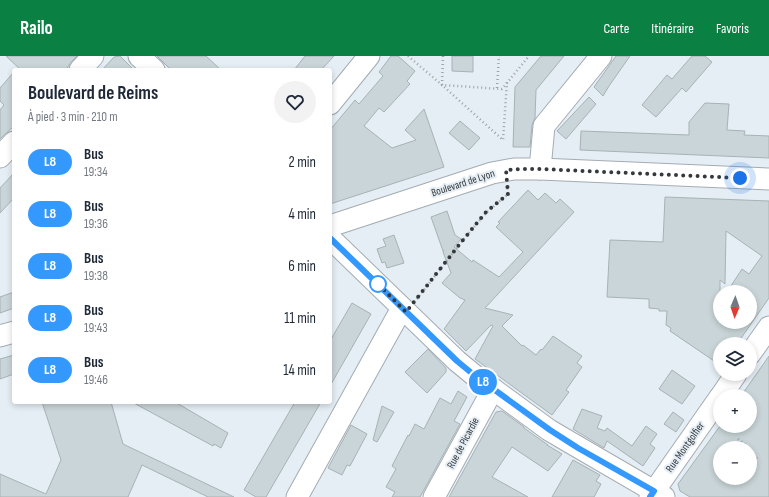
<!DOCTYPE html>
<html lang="fr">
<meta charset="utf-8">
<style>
body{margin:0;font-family:"Sofia Sans Condensed",sans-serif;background:#f2f2f3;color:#1f2937;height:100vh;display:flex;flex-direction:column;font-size:15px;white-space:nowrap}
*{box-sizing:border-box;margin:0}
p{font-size:13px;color:#747a83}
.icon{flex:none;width:22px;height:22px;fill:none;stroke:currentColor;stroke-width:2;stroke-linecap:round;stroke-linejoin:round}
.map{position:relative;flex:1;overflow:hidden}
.side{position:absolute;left:12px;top:12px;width:320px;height:336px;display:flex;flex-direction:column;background:#fff;border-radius:4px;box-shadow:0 2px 6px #0003}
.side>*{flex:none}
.badge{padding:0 8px;border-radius:13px;font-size:14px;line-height:26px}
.needle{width:26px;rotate:182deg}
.buttons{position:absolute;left:713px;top:229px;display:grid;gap:8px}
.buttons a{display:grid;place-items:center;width:44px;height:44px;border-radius:50%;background:#fff;box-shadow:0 2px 6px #0003;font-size:20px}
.you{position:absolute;width:20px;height:20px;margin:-10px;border:3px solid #fff;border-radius:50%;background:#1a73e8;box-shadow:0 0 0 6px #1a73e833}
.map>.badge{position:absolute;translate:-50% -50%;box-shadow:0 0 0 2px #fff}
.round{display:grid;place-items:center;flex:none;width:42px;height:42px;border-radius:21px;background:#f2f2f3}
.summary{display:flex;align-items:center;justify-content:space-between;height:68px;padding:0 16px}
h1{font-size:19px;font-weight:700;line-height:30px}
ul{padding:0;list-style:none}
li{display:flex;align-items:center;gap:12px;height:52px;padding:0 16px}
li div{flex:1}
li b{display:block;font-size:15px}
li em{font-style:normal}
li .badge{min-width:44px;font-weight:700;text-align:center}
header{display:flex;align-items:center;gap:24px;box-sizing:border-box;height:56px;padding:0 20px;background:#0b8043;color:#fff}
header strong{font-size:19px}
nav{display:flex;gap:22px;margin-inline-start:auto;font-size:14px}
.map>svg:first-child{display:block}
</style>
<header>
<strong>Railo</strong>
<nav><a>Carte</a><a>Itinéraire</a><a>Favoris</a></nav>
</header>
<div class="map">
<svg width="769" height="441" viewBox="0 0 769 441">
<rect width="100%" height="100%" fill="#e5eef5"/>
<g fill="#c9d5d8" stroke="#a6b2b4" fill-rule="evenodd">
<path d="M6,0H77L71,6L66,14H21Z"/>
<path d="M120,0L134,14H102L114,1Z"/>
<path d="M157,0H206L221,14H171Z"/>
<path d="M305,0H334L321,14H294Z"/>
<path d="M391,0H398L415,15L407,25L410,28L384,56L379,52L364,70L392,92L416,84L405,74L424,53L444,111L330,148V74L355,44L359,48L383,20L379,16Z"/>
<path d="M452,0H473V16L452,15Z"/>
<path d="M541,0H564L536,34L535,62L532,69L530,91H513L515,31Z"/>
<path d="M616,0H630L609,30L603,40L594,31Z"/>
<path d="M692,0H705L712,6L686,36L682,32L656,61L642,49L667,19L672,23Z"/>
<path d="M14,16V70L0,83V54L4,49L0,45V32Z"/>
<path d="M589,41L596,48L566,83L557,75Z"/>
<path d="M705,47L729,48L727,74L745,75L744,79L769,80V102L580,94L581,75L689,79V66Z"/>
<path d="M460,65L480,82L469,94L449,77Z"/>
<path d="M14,117V142L0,157V132Z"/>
<path d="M528,134L538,144L545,137L556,147L560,143L574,156L485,252L513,259L502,270L522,290L523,289L536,299L541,293L542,294L553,280L582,300L577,307L582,311L566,334L569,336L552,359L475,303L493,270L491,269L466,295L444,273L465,244L460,242L442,227L451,217L443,196L444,194L443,195L431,161L447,155L455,179L461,183L454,191L472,206L473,204L499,221L523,196L496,171L500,167L498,166Z"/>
<path d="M665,141L769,145V242L737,288H720V309L670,275L671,272L666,269L667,255H659V253L649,252V243L607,241L610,184L663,186ZM726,175L762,200L749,218L742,213L727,236H750V266H720V224L725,228Z"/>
<path d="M394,179L404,207L387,212L385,206L382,207L377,193L386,190L383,183Z"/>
<path d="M14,236V252L0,257V241Z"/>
<path d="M352,247L371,258L330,330V285Z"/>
<path d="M428,293L446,312V316L427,337L405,316Z"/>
<path d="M14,299V318L0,323V303Z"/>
<path d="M769,300V441H690L680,435L678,428L720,370H750V340H741ZM720,392H750V422H720Z"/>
<path d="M672,314L695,330L682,348L659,333Z"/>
<path d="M458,335L467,341L454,365L460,368L420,441H392L395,436L386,431L396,413L392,410L408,379L409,380L415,368L424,373L440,342L451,348Z"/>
<path d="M42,346H111L123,388L234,441H208L142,409L128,441H0V418L46,438L61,404Z"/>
<path d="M132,346H175L228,377L221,392L214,388L213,390Z"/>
<path d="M295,346H321L266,441H256L244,434Z"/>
<path d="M382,350L394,356L377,386L373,384Z"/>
<path d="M582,353L602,360L597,372L605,375L607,372L632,390L646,370L657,378L650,388L655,392L643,410L607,385L604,392L573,373Z"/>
<path d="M502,355L524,371V372L548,389H547L562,398L548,415L512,391L492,421L528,441H449L496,356Z"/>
<path d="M673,356L684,364L676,376L664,368Z"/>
<path d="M351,369L367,378L350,410L347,409L342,419L328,412Z"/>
<path d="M573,404L600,419L596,425L601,428L594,441H552Z"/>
</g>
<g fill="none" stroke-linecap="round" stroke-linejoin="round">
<defs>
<g id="minor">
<path d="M139,0L154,14"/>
<path d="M80,14L93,0"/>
<path d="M330,48L369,0"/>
<path d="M0,101L14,86"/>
<path d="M540,113L544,70L601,0"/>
<path d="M330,170L492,117L514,113H540L769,123"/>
<path d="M330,182L457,305L474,319L549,374L578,391L664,441"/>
<path d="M0,280L14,276"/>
<path d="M750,298L769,271"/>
<path d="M721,340L736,318"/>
<path d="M297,441L402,252"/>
<path d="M434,441L493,333"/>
<path d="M650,441L720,341"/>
</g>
</defs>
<use href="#minor" stroke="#a4acb3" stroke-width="23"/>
<g stroke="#9ca2a8" stroke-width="2.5" stroke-dasharray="1 3" stroke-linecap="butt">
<path d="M408,0L442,29L502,33L529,0"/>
<path d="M443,0L442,29L503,84L507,26"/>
<path d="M497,32L499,0"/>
<path d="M417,243L463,184L486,157L508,138L507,130"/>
<path d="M738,383L746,389L747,392"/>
<path d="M750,397L759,404"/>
</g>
<use href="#minor" stroke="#fff" stroke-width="21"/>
</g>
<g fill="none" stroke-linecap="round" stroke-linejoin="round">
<defs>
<path id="line" d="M330,182L457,305L474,319L550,374L578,392L654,435L650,441"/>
</defs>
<use href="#line" stroke="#fff" stroke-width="9"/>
<use href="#line" stroke="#39f" stroke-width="6"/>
<path stroke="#36393c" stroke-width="4" stroke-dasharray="0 7.2" d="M378,228L376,226L406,256L414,246L463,184L486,156L508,138L506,114L522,113H540L740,122"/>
</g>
<circle fill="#fff" stroke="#39f" stroke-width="2" cx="378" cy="228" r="8"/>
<g text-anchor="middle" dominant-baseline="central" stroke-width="4" stroke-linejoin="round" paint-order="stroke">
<g font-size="11" fill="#36393c" stroke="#e5eef5">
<text transform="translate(463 127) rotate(-18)">Boulevard de Lyon</text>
<text transform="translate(463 387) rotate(-62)">Rue de Picardie</text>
<text transform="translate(685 391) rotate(-55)">Rue Montgolfier</text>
</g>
</g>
</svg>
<div class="buttons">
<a><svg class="needle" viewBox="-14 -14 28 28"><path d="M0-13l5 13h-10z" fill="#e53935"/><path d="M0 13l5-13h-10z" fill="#747a83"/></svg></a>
<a><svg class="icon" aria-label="layers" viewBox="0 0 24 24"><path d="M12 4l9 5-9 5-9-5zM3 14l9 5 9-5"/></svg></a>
<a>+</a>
<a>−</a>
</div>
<div class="you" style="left:740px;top:122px"></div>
<b class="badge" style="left:483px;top:326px;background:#39f;color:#fff">L8</b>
<section class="side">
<div class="summary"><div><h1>Boulevard de Reims</h1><p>À pied · 3 min · 210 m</p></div><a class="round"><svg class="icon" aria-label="heart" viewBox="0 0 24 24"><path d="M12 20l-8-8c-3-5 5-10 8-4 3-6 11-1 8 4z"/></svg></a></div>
<ul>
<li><span class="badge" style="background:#39f;color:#fff">L8</span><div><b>Bus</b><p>19:34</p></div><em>2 min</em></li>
<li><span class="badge" style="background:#39f;color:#fff">L8</span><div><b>Bus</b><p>19:36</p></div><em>4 min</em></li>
<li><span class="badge" style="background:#39f;color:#fff">L8</span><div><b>Bus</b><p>19:38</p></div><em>6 min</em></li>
<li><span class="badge" style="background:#39f;color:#fff">L8</span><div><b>Bus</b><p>19:43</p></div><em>11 min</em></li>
<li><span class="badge" style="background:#39f;color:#fff">L8</span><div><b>Bus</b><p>19:46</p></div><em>14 min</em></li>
</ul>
</section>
</div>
